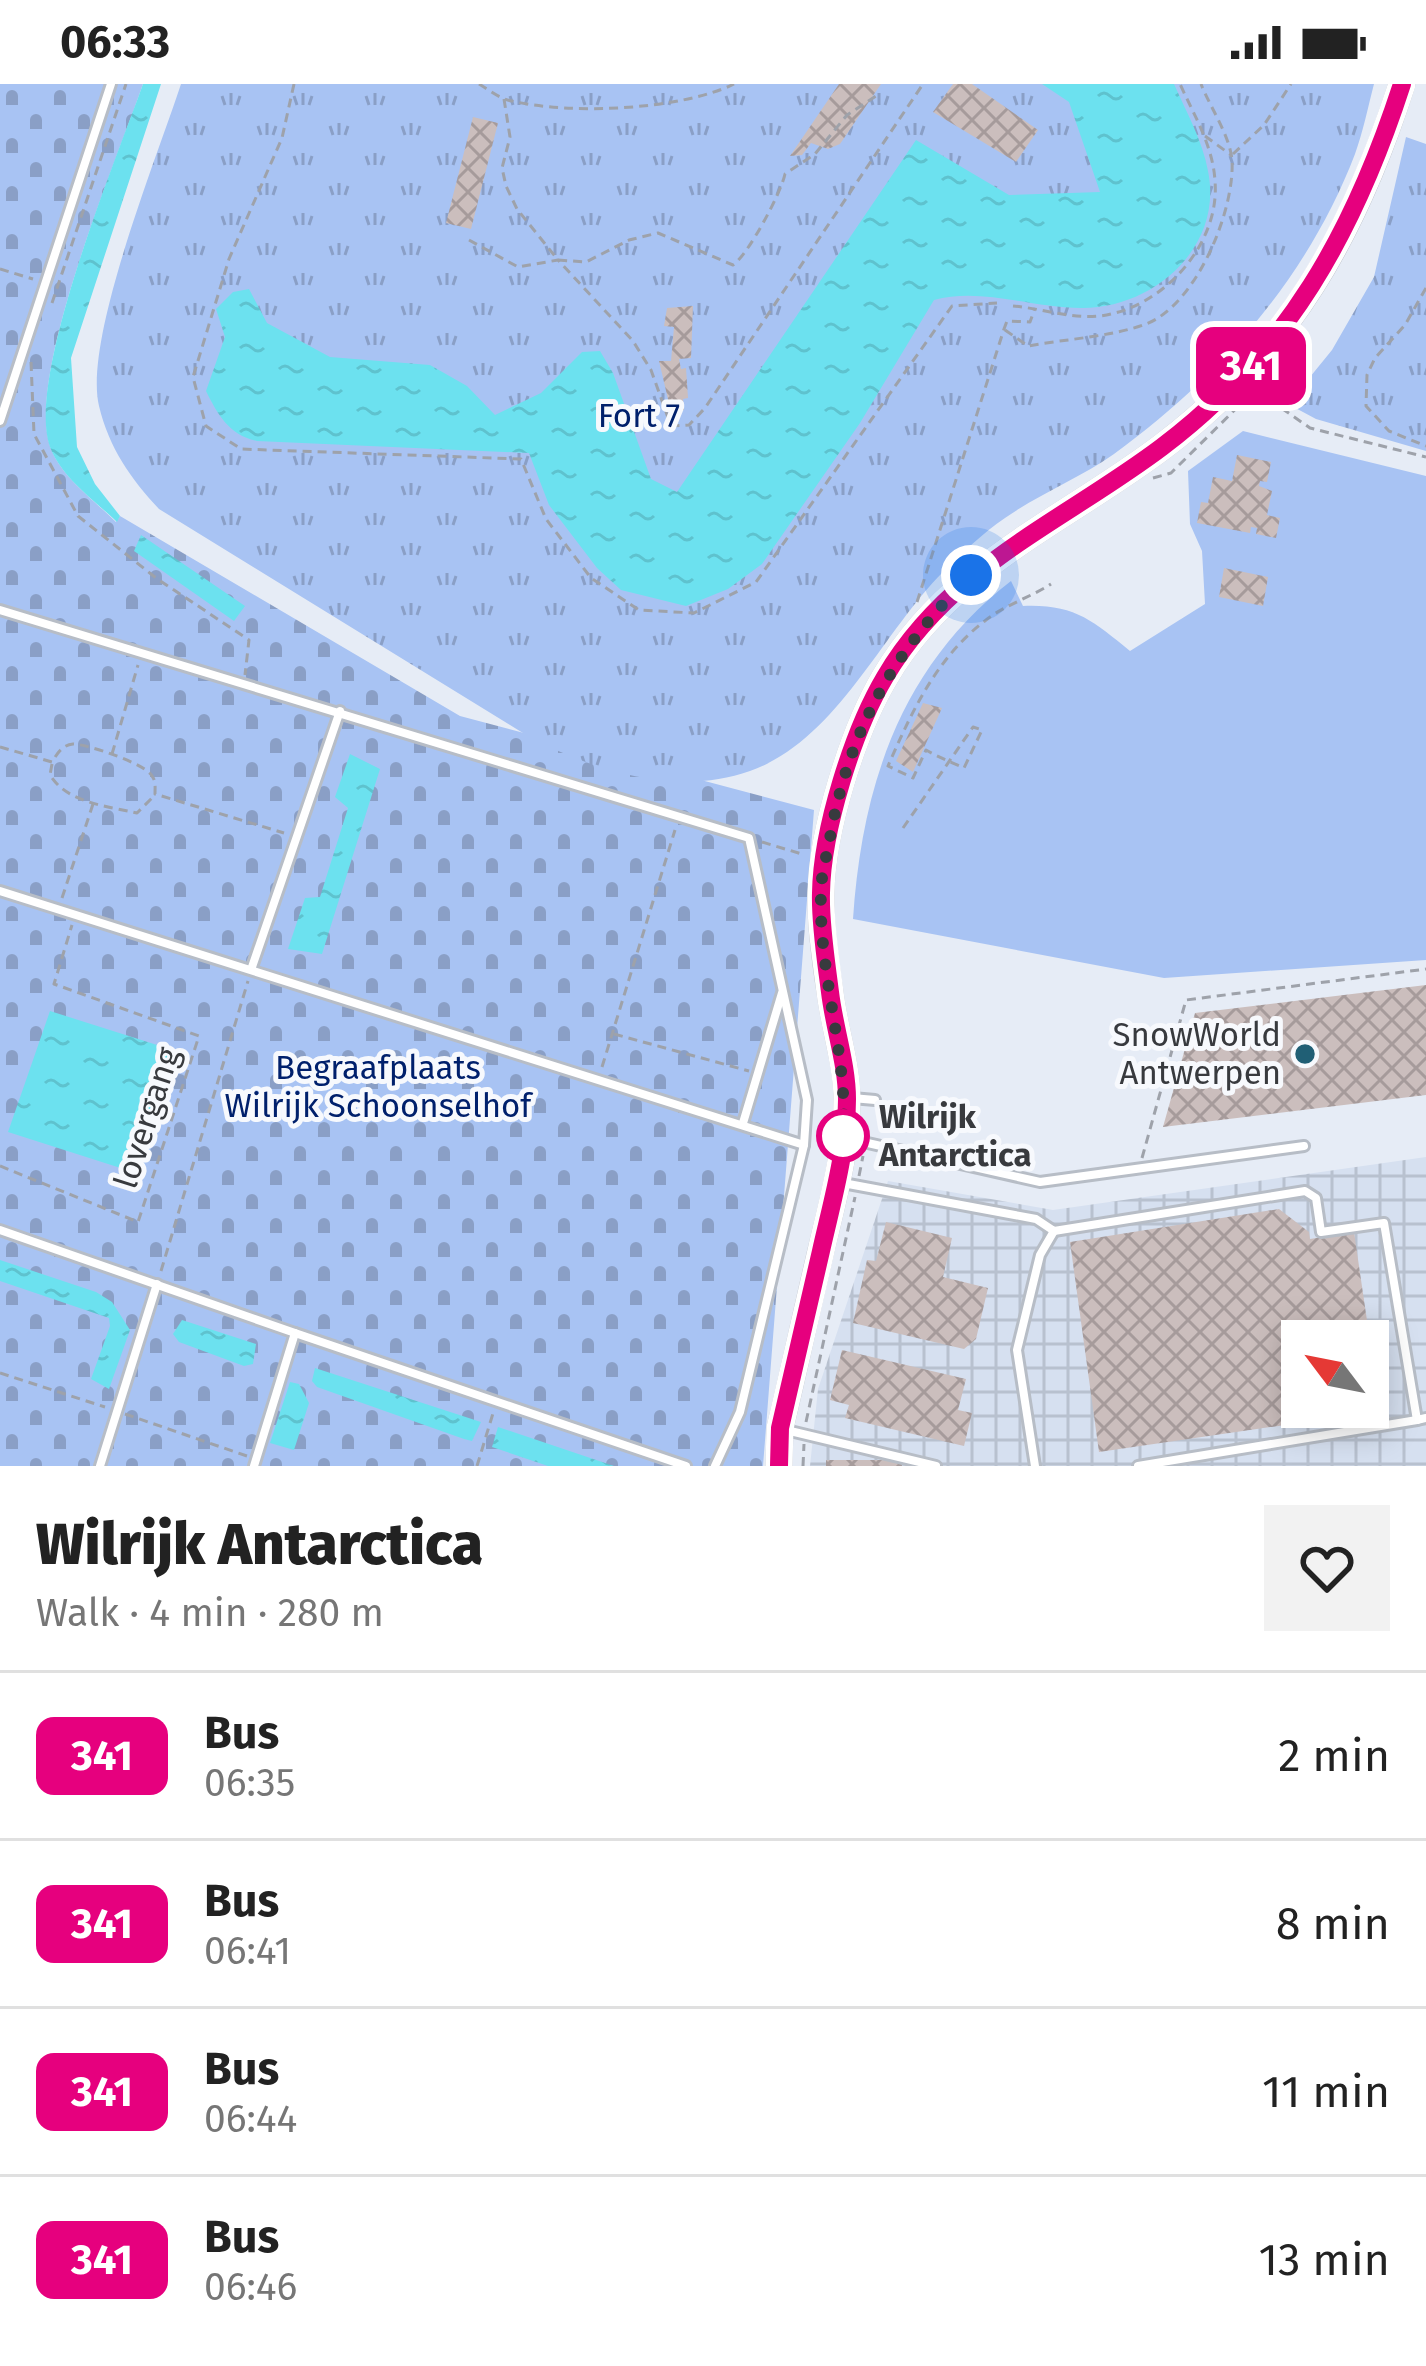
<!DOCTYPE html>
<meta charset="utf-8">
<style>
body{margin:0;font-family:"Fira Sans",sans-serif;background:#f2f2f2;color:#222;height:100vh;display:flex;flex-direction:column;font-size:45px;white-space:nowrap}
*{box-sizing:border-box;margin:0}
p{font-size:39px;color:#767676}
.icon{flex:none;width:66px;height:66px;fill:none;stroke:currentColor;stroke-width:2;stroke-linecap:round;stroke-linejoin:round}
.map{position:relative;height:1382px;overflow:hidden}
.drawer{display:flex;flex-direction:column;background:#fff;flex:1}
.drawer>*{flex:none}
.badge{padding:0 24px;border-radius:18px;font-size:42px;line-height:78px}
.needle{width:78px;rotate:302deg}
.fabs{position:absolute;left:1281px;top:1236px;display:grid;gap:24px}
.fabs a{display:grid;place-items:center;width:108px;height:108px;border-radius:0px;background:#fff;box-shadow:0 6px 30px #0003;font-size:60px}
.you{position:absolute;width:60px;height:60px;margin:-30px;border:9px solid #fff;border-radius:50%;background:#1a73e8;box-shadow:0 0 0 18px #1a73e833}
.map>.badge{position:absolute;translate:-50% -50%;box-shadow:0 0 0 6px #fff}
.round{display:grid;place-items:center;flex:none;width:126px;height:126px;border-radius:0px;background:#f2f2f2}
.overview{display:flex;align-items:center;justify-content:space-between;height:204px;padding:0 36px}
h1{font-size:57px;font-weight:800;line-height:90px}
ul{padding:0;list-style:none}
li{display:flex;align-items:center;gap:36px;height:168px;padding:0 36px;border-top:3px solid #e0e0e0}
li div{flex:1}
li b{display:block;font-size:45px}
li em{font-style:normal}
li .badge{min-width:132px;font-weight:700;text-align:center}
.status{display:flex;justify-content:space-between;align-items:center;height:84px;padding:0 60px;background:#fff;direction:ltr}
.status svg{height:33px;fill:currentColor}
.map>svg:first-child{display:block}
</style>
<div class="status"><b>06:33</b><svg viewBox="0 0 49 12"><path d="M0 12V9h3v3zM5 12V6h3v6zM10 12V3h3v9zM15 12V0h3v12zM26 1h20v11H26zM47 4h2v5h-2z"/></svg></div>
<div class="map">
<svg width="1426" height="1382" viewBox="0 0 1426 1382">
<defs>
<pattern id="industrial-grid" width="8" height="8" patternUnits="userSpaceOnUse" patternTransform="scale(3)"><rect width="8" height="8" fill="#d6e0f0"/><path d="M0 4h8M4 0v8" fill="none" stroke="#b8c1cf"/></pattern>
<pattern id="cemetery-stones" width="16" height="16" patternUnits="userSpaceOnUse" patternTransform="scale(3)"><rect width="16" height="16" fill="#a8c3f3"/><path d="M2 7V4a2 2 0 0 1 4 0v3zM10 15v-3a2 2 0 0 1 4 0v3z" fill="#8a9fc6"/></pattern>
<pattern id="park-tufts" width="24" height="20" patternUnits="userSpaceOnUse" patternTransform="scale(3)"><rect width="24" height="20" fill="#a8c3f3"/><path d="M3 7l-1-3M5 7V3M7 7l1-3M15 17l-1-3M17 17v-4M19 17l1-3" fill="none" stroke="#8a9fc6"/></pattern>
<pattern id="water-ripples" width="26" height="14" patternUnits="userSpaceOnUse" patternTransform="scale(3)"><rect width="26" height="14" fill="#6ce1ef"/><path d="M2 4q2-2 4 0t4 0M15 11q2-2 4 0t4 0" fill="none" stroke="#5ec2ce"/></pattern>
<pattern id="building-cross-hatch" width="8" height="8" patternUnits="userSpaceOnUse" patternTransform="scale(3)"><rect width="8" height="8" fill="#cbbebd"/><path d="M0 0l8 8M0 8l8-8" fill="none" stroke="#a69b9b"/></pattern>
</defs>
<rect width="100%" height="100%" fill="#e6ecf6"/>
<path fill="url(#industrial-grid)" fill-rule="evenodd" d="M1426,1073V1382H810L818,1305L888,1097L1053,1126ZM1302,1257H1368V1323H1302Z"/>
<path fill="#a8c3f3" d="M1243,347L1426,392V876L1164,894L853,835C862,701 901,582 1011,497L1023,522C1074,520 1092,536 1130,567L1205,520L1202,467L1190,440L1188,387Z"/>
<path fill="url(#cemetery-stones)" d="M0,0H143C116,79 26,289 50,362C60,392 94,416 116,438L120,432L460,632L814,726L763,1382H0Z"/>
<g fill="url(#park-tufts)">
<path d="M181,0H1374C1368,23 1363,48 1355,70C1308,193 1220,293 1114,370C1080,394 1039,410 1005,434C983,449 962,469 943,488C881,550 837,656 750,687C678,713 595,687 531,654L159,425C131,395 109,364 99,322C83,255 158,71 181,0Z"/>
<path d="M1406,53L1426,60V367L1316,335L1288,320L1332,266L1374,193Z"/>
</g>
<g fill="url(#water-ripples)">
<path d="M143,0H161L71,274L77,363L95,400L120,432L117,438C95,417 61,393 50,363C25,294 116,76 143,0Z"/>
<path d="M1042,0H1174C1186,27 1203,58 1208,87C1224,164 1152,225 1081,224C1033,224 981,203 934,216L860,339L762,480L728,505L686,522L621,506L597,484L549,421L529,369L257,357C229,351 218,331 206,307L225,253L216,225L233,208L249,205L267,239L330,273L430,281L467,302L495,331L541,309L582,268L600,267L613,289L651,395L677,408L916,56L1009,111L1100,108L1069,18Z"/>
<path d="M141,451L245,522L234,537L134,467Z"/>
<path d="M350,670L380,685L322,870L288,865L305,814L320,813L348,724L335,713Z"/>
<path d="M50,927L176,967L133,1088L8,1048Z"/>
<path d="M0,1176L96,1208L112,1218L130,1246L109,1305L91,1295L110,1242L109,1234L0,1197Z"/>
<path d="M182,1236L256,1260L253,1280L244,1282L179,1258L173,1250Z"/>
<path d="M315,1284L481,1338L472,1357L464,1355L317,1303L312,1297Z"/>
<path d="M290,1298L299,1300L309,1319L294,1366L270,1359Z"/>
<path d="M498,1343L614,1382H548L492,1363Z"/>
</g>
<g fill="url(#building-cross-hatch)">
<path d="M839,0H881L840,60L828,65L811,59L802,71L790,72Z"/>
<path d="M953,0H972L1038,46L1016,78L933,28Z"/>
<path d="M473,33L498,39L471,145L446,139Z"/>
<path d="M693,222L691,274L679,275L681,285L686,284L688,314L683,315L684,326L671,328L659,277H671L674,243L664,242L667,224Z"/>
<path d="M1237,371L1271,378L1267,398L1260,397L1259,402L1272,407L1267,431L1280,434L1276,454L1256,450L1257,444L1251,443L1250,449L1197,439L1201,418L1208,419L1213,393L1232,397Z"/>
<path d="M1224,484L1268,493L1263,522L1219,513Z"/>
<path d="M923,619L942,624L913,688L896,677Z"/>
<path d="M1426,901V1011L1163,1043L1195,929Z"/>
<path d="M1279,1125L1309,1148L1310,1155L1354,1148L1370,1257H1302V1323H1368L1371,1259L1381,1327L1099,1368L1070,1158Z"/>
<path d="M886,1138L952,1154L943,1193L988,1204L976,1255L964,1265L853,1239L867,1176L876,1177Z"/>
<path d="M842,1266L966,1295L958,1326L972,1329L964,1362L845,1334L849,1321L830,1316Z"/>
<path d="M826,1376H901L902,1382H826Z"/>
</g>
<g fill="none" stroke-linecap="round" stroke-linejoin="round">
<defs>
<g id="lane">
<path d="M0,337L111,0"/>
<path d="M0,526L749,754L807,1016L804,1061L740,1328L715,1382"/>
<path d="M0,807L804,1061"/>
<path d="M252,883L340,627"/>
<path d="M852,1014L875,1016"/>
<path d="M743,1039L782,909"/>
<path d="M850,1055L1040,1098L1304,1062"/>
<path d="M843,1099L1036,1135L1054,1147L1305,1107L1316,1114L1321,1148L1384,1139L1417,1336L1426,1334"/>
<path d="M0,1146L295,1249L254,1382"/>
<path d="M295,1249L686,1382"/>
<path d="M786,1346L936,1382"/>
<path d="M100,1382L157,1200"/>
<path d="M1035,1382L1017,1266L1040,1171L1054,1147"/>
<path d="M1138,1382L1417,1336"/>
</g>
<path id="secondary" d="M779,1382L780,1344C795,1282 808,1220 823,1158C834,1112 847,1064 847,1016C847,980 834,943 830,908C825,876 820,841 821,809C822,746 853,647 885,593C950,482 1064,437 1162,363C1288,268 1355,148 1402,0"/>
</defs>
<use href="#lane" stroke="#b7bdc6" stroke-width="14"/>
<use href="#secondary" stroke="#b7bdc6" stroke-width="27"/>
<g stroke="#9ea2aa" stroke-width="3" stroke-dasharray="9 6" stroke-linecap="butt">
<path d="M294,0L282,54L229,175L193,293L206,342L241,365L521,375L546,435L591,494L639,526L694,529L756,498L952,222L997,219"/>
<path d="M479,0C489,6 500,15 512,17C570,31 681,26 734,0"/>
<path d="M504,15L510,53L502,84L506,102L517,125L558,176L586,178L629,156L658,149L733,181C748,171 781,109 785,90L815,70L847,31L876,12"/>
<path d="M1205,52L1231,71"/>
<path d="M1233,70L1264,41L1291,0"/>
<path d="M469,156L518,183L558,176L633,257L651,286L671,342L689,341L705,324L923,0"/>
<path d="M0,185L33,195"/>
<path d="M1426,204L1405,241L1375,274L1367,291L1366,322L1389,347L1426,362"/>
<path d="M52,219L126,0"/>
<path d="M1013,222C1048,225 1080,239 1115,229C1170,215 1220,156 1215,97C1213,62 1194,31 1180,0"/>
<path d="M1005,246L1028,262C1065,255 1111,253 1146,240C1196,221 1235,127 1232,76C1230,52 1210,23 1201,0"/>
<path d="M31,278L34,350L78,432L156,494L249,556L245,591"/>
<path d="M1257,307L1310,344L1426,373"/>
<path d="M1153,394L1171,389L1269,292L1284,272"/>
<path d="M917,518L1004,245L1007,237L1030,238L1035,224"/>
<path d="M0,663L52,678C57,670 62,661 73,660C87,660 146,680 152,692C156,697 155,703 155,710L284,749"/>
<path d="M112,670L138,581"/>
<path d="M52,680L50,691C67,719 107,722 137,729L154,712"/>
<path d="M903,744L973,643L982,646L964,684C951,678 938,673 926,666L913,694L888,682C912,627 937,573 986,536C1003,522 1031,513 1051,500"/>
<path d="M762,758L805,771"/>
<path d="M62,814L93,720"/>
<path d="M614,950L749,987"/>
<path d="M602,983L675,746"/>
<path d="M1142,1074L1186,916L1426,885"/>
<path d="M0,1082L138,1138L199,952L54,900L72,841"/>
<path d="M859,1092L863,1072"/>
<path d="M161,1187L248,897"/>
<path d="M0,1289L105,1323"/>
<path d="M125,1330L247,1372"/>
<path d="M806,1338L855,1113"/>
<path d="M477,1382L494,1326"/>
<path d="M803,1382L804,1360"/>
</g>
<use href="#lane" stroke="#fff" stroke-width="8"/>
<use href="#secondary" stroke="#fff" stroke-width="21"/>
</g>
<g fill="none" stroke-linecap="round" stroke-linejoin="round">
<defs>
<path id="line" d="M779,1382L780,1344C794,1285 807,1226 821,1167C832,1118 847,1067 847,1015C847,980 834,943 830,908C826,876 820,840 821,809C822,746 853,647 885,593C950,482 1064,437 1162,363C1288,268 1354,148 1402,0"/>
</defs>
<use href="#line" stroke="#fff" stroke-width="27"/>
<use href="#line" stroke="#e6007e" stroke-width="18"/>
<path stroke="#383a3e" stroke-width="12" stroke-dasharray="0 21.6" d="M843,1052C849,974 818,889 821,808C821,790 827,771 830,754C849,646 893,568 971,491"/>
</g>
<circle fill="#205f75" stroke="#f7f9fd" stroke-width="4.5" cx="1305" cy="970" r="12"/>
<circle fill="#fff" stroke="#e6007e" stroke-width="6" cx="843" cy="1052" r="24"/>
<g text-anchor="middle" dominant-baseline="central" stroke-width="10" stroke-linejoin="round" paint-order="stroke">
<g font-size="33" fill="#00206c" stroke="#f7f9fd">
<text x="639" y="332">Fort 7</text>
<text x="378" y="984">Begraafplaats<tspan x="378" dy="38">Wilrijk Schoonselhof</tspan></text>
</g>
<g font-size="33" fill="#383a3e" stroke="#f7f9fd" text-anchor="end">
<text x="1281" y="951">SnowWorld<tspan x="1281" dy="38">Antwerpen</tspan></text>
</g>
<g font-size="33" font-weight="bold" fill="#383a3e" stroke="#f7f9fd" text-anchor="start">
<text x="879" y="1033">Wilrijk<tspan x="879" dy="38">Antarctica</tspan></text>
</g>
<g font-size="33" fill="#383a3e" stroke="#f7f9fd">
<text transform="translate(147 1034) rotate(-72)">lovergang</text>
</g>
</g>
</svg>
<div class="fabs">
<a><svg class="needle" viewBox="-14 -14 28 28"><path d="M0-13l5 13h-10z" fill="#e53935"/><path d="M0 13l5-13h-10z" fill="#767676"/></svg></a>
</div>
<div class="you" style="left:971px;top:491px"></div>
<b class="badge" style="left:1251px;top:282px;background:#e6007e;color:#fff">341</b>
</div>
<section class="drawer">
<div class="overview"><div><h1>Wilrijk Antarctica</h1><p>Walk · 4 min · 280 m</p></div><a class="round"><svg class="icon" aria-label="heart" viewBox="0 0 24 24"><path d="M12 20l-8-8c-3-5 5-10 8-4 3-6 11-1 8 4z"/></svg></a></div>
<ul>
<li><span class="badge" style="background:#e6007e;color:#fff">341</span><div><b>Bus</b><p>06:35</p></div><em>2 min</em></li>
<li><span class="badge" style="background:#e6007e;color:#fff">341</span><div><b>Bus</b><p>06:41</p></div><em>8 min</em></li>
<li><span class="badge" style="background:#e6007e;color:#fff">341</span><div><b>Bus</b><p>06:44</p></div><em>11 min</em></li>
<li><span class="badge" style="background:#e6007e;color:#fff">341</span><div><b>Bus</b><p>06:46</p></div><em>13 min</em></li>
</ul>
</section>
